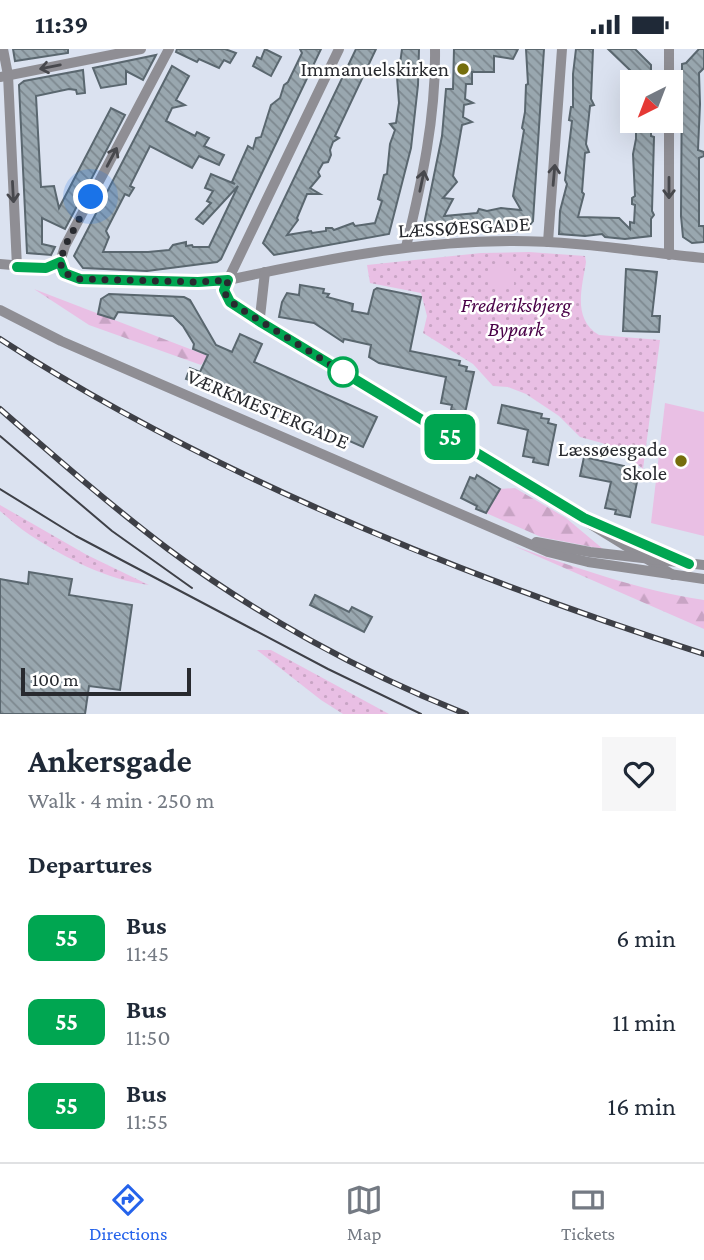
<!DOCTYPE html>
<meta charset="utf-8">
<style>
body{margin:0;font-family:"Crimson Pro",serif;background:#f6f6f7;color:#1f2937;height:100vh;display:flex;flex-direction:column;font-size:26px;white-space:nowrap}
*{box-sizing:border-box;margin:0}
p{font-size:23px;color:#747a83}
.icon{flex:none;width:38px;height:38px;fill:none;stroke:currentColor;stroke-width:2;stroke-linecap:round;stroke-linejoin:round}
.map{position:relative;height:665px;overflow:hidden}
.side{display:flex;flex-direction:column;background:#fff;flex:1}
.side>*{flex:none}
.badge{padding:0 14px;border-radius:10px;font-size:24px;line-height:46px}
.needle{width:46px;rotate:222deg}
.buttons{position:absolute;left:620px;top:21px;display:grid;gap:14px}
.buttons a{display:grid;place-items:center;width:63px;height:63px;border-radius:0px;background:#fff;box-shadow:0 7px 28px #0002;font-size:35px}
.scale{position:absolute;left:21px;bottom:18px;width:170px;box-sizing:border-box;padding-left:7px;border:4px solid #282a2f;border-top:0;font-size:19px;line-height:24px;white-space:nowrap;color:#282a2f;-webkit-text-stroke:5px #fff;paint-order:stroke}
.you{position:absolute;width:35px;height:35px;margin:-18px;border:5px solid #fff;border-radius:50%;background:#1a73e8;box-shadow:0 0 0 10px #1a73e833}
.map>.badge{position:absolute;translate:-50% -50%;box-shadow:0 0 0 4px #fff}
h2{padding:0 28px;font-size:26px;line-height:63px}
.round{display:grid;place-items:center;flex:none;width:74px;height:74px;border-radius:0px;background:#f6f6f7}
.headline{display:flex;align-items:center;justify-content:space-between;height:119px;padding:0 28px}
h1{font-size:33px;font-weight:700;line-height:52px}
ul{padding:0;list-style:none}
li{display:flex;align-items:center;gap:21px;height:84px;padding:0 28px}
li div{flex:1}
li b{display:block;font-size:26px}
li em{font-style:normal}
li .badge{min-width:77px;font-weight:700;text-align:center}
.status{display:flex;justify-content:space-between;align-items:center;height:49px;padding:0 35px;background:#fff;direction:ltr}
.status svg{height:19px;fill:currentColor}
.tabs{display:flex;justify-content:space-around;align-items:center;height:98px;border-top:2px solid #e0e1e3;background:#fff;font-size:19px;color:#747a83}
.tabs a{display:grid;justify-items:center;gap:4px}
.tabs .on{color:#2563eb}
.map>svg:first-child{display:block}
</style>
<div class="status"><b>11:39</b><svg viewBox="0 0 49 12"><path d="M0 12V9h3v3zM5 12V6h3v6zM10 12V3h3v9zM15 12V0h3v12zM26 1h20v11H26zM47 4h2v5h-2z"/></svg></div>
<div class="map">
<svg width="704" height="665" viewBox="0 0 704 665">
<defs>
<pattern id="grass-dots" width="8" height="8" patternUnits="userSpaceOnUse" patternTransform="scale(1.75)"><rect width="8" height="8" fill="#e9bfe4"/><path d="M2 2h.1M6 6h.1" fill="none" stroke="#c8a4c4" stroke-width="1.8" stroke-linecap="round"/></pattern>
<pattern id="forest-firs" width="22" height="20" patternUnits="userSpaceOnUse" patternTransform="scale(1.75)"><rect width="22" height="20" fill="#e9bfe4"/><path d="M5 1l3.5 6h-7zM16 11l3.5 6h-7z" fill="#c8a4c4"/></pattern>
<pattern id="building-back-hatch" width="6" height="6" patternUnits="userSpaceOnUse" patternTransform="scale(1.75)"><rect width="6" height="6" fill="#99a7af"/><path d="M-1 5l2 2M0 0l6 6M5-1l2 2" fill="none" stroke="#7d888f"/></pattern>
</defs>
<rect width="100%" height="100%" fill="#dbe2f0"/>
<g fill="url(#grass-dots)">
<path d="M529,203L585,207L586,213C582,239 572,270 599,286L660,291L643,420L626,406L602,394L580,388L559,367L526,345L508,338L493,337L473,315L423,284L427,267L421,244L370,234L367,216L481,204Z"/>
<path d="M0,456L87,506L149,536C107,531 65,509 30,486C19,479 10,470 0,462Z"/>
<path d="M257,601H271L389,665H343L321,651Z"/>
</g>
<g fill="url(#forest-firs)">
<path d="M34,240L208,307L201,316L89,276Z"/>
<path d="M515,439L566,469L603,500L541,488L486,464L500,440Z"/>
<path d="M514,497C577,519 638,541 704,551V580Z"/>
</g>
<g fill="#e9bfe4">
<rect x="488" y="215" width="26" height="21"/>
<path d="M665,354L704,363V487L651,474Z"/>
</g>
<g fill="url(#building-back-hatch)" stroke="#5a676f" stroke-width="2">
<path d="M13,0H68V4L15,12Z"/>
<path d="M177,0H225L236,4L230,14L224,11L219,19L199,10L197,13L176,3Z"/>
<path d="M265,0L281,8L271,27L253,17L257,8L261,10Z"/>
<path d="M300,0H321L221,210L217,213L147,222L83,219L74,207L172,17L189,27L176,51L185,56L172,59L166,72L195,87L197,83L209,89L204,97L224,106L219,116L199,107L192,119L150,97L130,137L134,139L129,147L125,145L106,182L109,188L103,203H148L169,201L173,196L186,193V197L192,196L193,198H209L238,137L203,175L196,170L211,154L207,152L213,142L205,139L211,125L235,135L232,133L248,97L253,100L256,89L261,88L271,56L280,49L284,36L288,33L302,4Z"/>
<path d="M356,0H376L335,87L339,89L333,93L330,101L331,106L328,113L323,114L318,123L320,127L310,139L320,145H307L297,169L298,171L287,186L311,182L312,184L326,182V179H332L334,181L353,174L355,177L375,174L382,152L378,150L384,126L387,125L390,95L395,81L390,75L396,74L399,54L396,15H400L402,0H419L418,36L411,99L389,185L274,206L263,194Z"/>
<path d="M454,0H518L513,10L494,7V23H472V35H466L465,50L473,54L464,56L463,68L472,73L462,76L453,127L457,133L443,149L453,150L444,167L477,164L479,160L487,162L501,159L521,161L513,147L524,81L522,79L525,63L526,36L528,35L526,0H544L533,172L525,182L431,184L430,179L424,175L442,87L446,40H453Z"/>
<path d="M576,0H593L591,50L594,56L590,57L586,95L589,103L585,104L582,143L584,145L578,168L619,169L630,180V173L634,174L635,156L632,155V149L635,147L633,105L636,90V72H651V87L654,88L652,162L654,166L651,170V187L625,190L605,188L602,185L585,187L559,185L560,162L567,135L565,131L572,72L569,71L571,58H573V25Z"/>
<path d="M608,0H635L651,16V33H635L633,24Z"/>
<path d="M699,0H704V19L699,24L700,55L698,101L704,103V107L699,109V177H704V193L692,194L683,188L681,167L682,15L686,14Z"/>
<path d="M156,6L143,31L126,22V35L101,39L93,19Z"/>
<path d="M83,21L85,44L77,45L76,41L69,40L36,47L41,138L54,137L59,159L111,59L125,66L65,180L42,169V195L55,198L51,206L27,204L19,36L24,32Z"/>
<path d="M626,220L657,223L652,267H660L659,283L623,282Z"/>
<path d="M300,236L324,240L323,244L329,245L327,248L353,255L352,262L368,265L374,241L377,239L421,248L410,302L460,312L459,316L467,318L466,322L474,323L465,364L451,361L452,356L441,354L446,328L379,314L369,308L371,296L344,290L343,293L314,274L279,268L282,253L287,244L299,246Z"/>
<path d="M109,245L184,248L190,251L216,296L232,303L240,285L262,295L254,313L377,368L363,398L207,329L204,336L186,330L190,319L200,323L208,306L193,300L194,295L183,277L173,267L118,263L114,270L98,265L101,250Z"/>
<path d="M502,356L542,365L541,369L549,370L548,374L556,376L548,416L533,413L534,409L523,407L528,381L498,374Z"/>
<path d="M584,408L624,417V421L632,422L631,426L638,428L630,468L615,465L616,461L605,459L611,433L580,427Z"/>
<path d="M477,426L500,440L486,464L476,460L477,457L461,449L470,428L475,430Z"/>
<path d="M29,523L72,530L69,546L132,556L120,641L89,637L85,665H0V530L28,535Z"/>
<path d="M315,546L349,563L352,558L372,568L364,583L310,556Z"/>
</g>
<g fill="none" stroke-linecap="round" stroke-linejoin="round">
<g stroke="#8f8e94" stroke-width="10">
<path d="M3,0L8,26L17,218"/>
<path d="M339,0L228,231L224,241L230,253L673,526"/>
<path d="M669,0V33"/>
<path d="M0,28L141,0"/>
<path d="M669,72V206"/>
<path d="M548,193L562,0"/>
<path d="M406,198C422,132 436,68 435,0"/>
<path d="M60,213L64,224L80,230L198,233L228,231C321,211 416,192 513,192C576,192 641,203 704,209"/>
<path d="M60,213L65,197L169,0"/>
<path d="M0,215L46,219L60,213"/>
<path d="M0,261L61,292L548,503L588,513L704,530"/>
<path d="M262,274L260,268L265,223"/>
<path d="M609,480L678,510"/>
<path d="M536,493L590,503L704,516"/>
</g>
<g stroke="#3e4047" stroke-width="2">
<path d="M0,387L112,482L192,539"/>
<path d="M0,440L76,487L328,620L421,665"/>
</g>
<defs>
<g id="rail">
<path d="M0,290C211,427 465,528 704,605"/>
<path d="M0,360C55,408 110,456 168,500C257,566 362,624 466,665"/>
</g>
</defs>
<use href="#rail" stroke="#3e4047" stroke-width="6"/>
<use href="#rail" stroke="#fff" stroke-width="3.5" stroke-dasharray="10" stroke-linecap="butt"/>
</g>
<defs><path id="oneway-shaft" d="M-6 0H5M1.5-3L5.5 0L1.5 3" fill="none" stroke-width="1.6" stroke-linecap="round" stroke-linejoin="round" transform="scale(1.75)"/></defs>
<g stroke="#47484d">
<use href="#oneway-shaft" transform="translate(50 18) rotate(169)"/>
<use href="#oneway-shaft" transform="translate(112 108) rotate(-62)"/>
<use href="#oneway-shaft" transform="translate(554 126) rotate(-85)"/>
<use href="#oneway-shaft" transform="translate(422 132) rotate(-78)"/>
<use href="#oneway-shaft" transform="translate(669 139) rotate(90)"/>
<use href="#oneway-shaft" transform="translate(13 143) rotate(87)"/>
</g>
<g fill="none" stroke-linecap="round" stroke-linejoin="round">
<defs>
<path id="line" d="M17,218L46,219L60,213L64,224L80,230L198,233L228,231L224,241L230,253L262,274L584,469L689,515"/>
</defs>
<use href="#line" stroke="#fff" stroke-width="16"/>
<use href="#line" stroke="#00a651" stroke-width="10"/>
<path stroke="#282a2f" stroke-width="7" stroke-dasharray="0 12.6" d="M91,148L65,197L60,213L64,224L80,230L198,233L228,231L225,245L236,257L349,327L343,323"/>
</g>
<g fill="#756e0c" stroke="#fff" stroke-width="2.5">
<circle cx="463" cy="20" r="7"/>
<circle cx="681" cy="412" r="7"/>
</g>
<circle fill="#fff" stroke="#00a651" stroke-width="3.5" cx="343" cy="323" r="14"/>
<g text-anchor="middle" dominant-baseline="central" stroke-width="5" stroke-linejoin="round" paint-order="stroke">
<g font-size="21" fill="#282a2f" stroke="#fff" text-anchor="end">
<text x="449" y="20">Immanuelskirken</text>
<text x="667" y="400">Læssøesgade<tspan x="667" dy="24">Skole</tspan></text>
</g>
<g font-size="21" fill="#282a2f" stroke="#fff">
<text transform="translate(464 178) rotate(-3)">LÆSSØESGADE</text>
<text transform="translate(268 360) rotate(23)">VÆRKMESTERGADE</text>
</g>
<g font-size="21" font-style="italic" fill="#490047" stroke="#fff">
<text x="516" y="256">Frederiksbjerg<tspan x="516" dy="24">Bypark</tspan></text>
</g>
</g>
</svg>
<div class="buttons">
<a><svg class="needle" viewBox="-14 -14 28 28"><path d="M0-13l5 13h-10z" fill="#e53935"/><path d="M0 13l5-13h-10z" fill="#747a83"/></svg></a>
</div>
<div class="scale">100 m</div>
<div class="you" style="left:91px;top:148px"></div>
<b class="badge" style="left:450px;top:388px;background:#00a651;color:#fff">55</b>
</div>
<section class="side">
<div class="headline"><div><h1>Ankersgade</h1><p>Walk · 4 min · 250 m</p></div><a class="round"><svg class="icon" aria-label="heart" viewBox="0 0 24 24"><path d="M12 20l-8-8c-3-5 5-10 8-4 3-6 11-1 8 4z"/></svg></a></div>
<h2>Departures</h2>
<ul>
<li><span class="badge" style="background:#00a651;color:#fff">55</span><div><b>Bus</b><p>11:45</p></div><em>6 min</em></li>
<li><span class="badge" style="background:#00a651;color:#fff">55</span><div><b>Bus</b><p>11:50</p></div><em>11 min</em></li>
<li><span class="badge" style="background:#00a651;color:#fff">55</span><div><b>Bus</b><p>11:55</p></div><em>16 min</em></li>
</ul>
</section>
<nav class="tabs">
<a class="on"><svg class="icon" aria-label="directions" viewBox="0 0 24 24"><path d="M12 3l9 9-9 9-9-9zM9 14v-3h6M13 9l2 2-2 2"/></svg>Directions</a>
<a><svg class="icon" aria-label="map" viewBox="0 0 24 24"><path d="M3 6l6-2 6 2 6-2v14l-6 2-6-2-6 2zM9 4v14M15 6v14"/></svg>Map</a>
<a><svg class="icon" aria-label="tickets" viewBox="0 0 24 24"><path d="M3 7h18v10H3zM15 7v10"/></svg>Tickets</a>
</nav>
